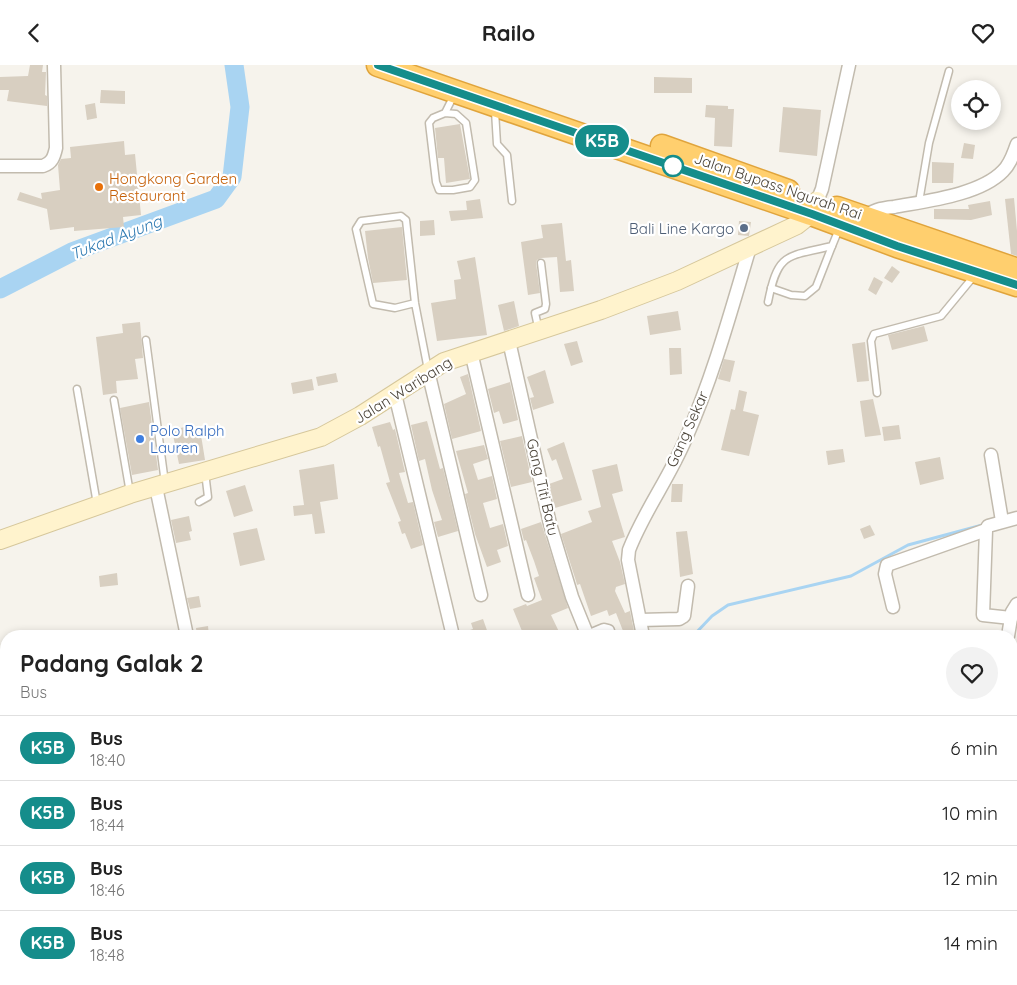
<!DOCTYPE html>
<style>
body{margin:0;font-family:Quicksand,sans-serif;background:#f2f2f2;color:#222;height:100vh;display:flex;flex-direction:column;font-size:19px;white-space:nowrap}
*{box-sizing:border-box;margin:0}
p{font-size:16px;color:#767676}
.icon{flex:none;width:28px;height:28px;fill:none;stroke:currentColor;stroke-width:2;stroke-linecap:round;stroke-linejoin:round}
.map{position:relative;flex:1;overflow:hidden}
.details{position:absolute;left:0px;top:565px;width:1018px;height:355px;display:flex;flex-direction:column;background:#fff;border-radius:20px 20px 0 0;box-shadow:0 2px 8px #0003}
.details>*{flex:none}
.badge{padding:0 10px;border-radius:16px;font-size:18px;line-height:32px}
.fabs{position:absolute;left:951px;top:15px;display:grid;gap:10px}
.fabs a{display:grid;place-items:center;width:50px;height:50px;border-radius:50%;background:#fff;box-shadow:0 2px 8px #0003;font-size:25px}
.map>.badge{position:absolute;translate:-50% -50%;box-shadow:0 0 0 2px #fff}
.round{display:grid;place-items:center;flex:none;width:52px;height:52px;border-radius:26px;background:#f2f2f2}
.summary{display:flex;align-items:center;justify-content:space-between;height:85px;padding:0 20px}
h1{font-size:24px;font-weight:700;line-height:38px}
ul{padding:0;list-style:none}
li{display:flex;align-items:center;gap:15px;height:65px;padding:0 20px;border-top:1px solid #e0e0e0}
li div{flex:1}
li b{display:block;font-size:19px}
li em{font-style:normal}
li .badge{min-width:55px;font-weight:700;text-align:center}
header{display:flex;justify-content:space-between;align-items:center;height:65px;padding:0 20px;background:#fff;font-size:22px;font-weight:700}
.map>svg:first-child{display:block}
</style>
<header><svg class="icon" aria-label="back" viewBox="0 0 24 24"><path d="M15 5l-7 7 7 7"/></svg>Railo<svg class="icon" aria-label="heart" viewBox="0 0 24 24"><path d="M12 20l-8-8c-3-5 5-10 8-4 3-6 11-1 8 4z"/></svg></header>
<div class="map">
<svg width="1017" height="920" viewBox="0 0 1017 920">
<rect width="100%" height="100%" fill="#f6f3ec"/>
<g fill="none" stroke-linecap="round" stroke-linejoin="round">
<g stroke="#a9d4f2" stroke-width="3">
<path d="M693,571L712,551L728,540L851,511L908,480L986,459"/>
<path d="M0,651L6,647"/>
<path d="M690,914L707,920"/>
<path d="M275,920L291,915"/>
</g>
<path stroke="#a9d4f2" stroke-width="19" d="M0,224L72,187L216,134L232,112L240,42L234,0"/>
</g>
<g fill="#d8cfc1">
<path d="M30,0H43L42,7H46L45,30L47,31V41L7,36L9,25H0V12L28,11Z"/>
<path d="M654,12L692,13V28H654Z"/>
<path d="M101,25L125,26V39L100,38Z"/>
<path d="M95,38L97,53L87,55L85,40Z"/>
<path d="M706,40L728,41V44H734L732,82L714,81L715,53L705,52Z"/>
<path d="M783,42L821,45L817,91L779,87Z"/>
<path d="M460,59L470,114L446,118L444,93H438L435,63Z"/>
<path d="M124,76L125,90L135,89L141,150L123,152L124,162L74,166V162L50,165L47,144L17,135L20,127L42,134L41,128L60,125L58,100L61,94L71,93L70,82Z"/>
<path d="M964,78L975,80L973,94L961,93Z"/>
<path d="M932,97L954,98L953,118H932Z"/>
<path d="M1014,133L1017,166V191L1011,189L1005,134Z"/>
<path d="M480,134L483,153L451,156L449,146L467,145L466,136Z"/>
<path d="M990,136L992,150L971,155L934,154V144H969L968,140Z"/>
<path d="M434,155L435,170L420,171V156Z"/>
<path d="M739,156L751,157L749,171L738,170Z"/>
<path d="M562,158L566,196L571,195L574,226L560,227L557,192L541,193L537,195L536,198L540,228L528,230L521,177L543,173L541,160Z"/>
<path d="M402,162L407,215L373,218L368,193L365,166Z"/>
<path d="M475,192L487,270L437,276L431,238L456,234L454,215L461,214L457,196Z"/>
<path d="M892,201L900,207L892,218L884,213Z"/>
<path d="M874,212L883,217L876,230L868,225Z"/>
<path d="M514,236L519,261L504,266L498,240Z"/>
<path d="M678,246L681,265L650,270L647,251Z"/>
<path d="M140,257L143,293L135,294L138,314L116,316L117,328L103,330L96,272L123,268L122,259Z"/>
<path d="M924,261L928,276L892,285L888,270Z"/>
<path d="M577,276L583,297L571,301L564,279Z"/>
<path d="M865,277L869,316L857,317L852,279Z"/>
<path d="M669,283H681L682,309L670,310Z"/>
<path d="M724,294L735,296L730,317L718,314Z"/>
<path d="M545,305L554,338L533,345L530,333L534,332L527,312Z"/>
<path d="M336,308L338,317L318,321L316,312Z"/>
<path d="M468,309L481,366L452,374L444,339L466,329L460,312Z"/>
<path d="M312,314L314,325L293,329L291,318Z"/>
<path d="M510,317L518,355L503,359L499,346L494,348L488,324Z"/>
<path d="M739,325L747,327L743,346L759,350L749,391L721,385L731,344L735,345Z"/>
<path d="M873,334L881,370L865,372L860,336Z"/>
<path d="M149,337L158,405L132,410L120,343Z"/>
<path d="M427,356L440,404L443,403L458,466L438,472L434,457L442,455L432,425L425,394L419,396L411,360Z"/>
<path d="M390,357L393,365L395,364L405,407L399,408L408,438L413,437L423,480L411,484L405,468L402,469L398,457L401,456L386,418L390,417L380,381L378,382L372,362Z"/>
<path d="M193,360L195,370H201L205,395L179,399L172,365Z"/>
<path d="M899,360L901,374L884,376L882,362Z"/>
<path d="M522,371L532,417L511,422L500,376Z"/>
<path d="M564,377L582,435L555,443L549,419L563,414L556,394L552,396L547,384Z"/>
<path d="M484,380L488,394L473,399L478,415L492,411L497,434L483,438L490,463L503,459L508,481L497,485L501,497L487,502L475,469L465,429L468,428L456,386Z"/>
<path d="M843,384L845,397L828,400L826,386Z"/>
<path d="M940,392L944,414L920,420L915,397Z"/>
<path d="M334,399L338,434L320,437L325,468L315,469L312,449L294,451L293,441L304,440L299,405Z"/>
<path d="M617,399L623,426L612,429L625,472L612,476L620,497L625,519L616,522L615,526L625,548L630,546L635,571H625L616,548L609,551L607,545L591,551L580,519L577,520L576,516L561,469L592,457L588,446L601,442L592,405Z"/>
<path d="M672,419H683L682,437H671Z"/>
<path d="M245,420L253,446L234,452L226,426Z"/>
<path d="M189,451L192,466L189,467L191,475L176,478L171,455Z"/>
<path d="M541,457L568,543L551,550L561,571H524L513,544L526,539L527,541L542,535L534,513L539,511L534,496L526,475L524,476L521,464Z"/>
<path d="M870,460L875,470L864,474L860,464Z"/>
<path d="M257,463L265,495L240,501L233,468Z"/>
<path d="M687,466L693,509L680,512L676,467Z"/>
<path d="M117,508L118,520L100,522L99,511Z"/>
<path d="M199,531L201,542L190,544L187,533Z"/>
<path d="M483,554L489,571H461V568L473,564L471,558Z"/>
<path d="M208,561L209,571H197L196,563Z"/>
</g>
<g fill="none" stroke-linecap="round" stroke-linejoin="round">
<defs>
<g id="lane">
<path d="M495,46L497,79L507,90L512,136"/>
<path d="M445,48L456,49L466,58L475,115L470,122L453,125H439L436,117L429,58L433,53L445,48L454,30"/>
<path d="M919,137L929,78L949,6"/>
<path d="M771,223L791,230L805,231L816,222L832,181"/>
<path d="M768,237C778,187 786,192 832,181L839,164"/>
<path d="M415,238L395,243L373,239L356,164L361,156L401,151L406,155L415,238L428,305"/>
<path d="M539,266L535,248L545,244L546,239L541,198"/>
<path d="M146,275L165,418"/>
<path d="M77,324L97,439"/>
<path d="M877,328L871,276L874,269L941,251L974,211"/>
<path d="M114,335L130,428"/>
<path d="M199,437L208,432L205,407"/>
<path d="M234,914L235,920"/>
<path d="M511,920L512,914"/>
<path d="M779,920L781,914"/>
</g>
<g id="street">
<path d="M0,101H43C52,98 54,92 56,83L54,0"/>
<path d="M817,136L822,124L849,0"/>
<path d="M863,155C869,145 883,143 894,142C926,136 980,130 1003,106C1011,98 1013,89 1017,79"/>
<path d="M509,276L550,459L572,532L587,569L592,570L604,565L608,566L609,571"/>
<path d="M471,287L528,530"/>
<path d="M428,306L481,530"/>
<path d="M395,329L453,571"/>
<path d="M991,390L1002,456"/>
<path d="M156,422L187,571"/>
<path d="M893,542L885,509L887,500L986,465"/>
<path d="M1011,553L983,550L986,465L988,461L1017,453"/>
<path d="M640,555L679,554L684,551L688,521"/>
<path d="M643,571L628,495L629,485C644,446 670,412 686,373C713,312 731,246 750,182"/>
<path d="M1008,571L1012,547L1017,539"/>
<path d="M1011,780H1017"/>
<path d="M1011,834H1017"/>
<path d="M566,914V920"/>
<path d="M39,920V914"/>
<path d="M97,920V914"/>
<path d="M338,920L339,914"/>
<path d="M608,920V914"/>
<path d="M717,920L718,914"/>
<path d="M845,920L846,914"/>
</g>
<g id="secondary">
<path d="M0,475L130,429L321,372L360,351L444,297L601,245L677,216L797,160L811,149L817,136"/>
<path d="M669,914L686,920"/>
<path d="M296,920L313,914"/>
</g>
<g id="highway">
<path d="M378,0L811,149L897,181L1017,220"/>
<path d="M662,81L788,126"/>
<path d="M837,143L1015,204"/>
</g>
</defs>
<use href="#lane" stroke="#c2bbae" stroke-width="9"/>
<use href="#street" stroke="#c2bbae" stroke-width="15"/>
<use href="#secondary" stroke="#d6c79b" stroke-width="20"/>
<use href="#highway" stroke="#e0a43c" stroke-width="25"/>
<use href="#lane" stroke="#fff" stroke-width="6"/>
<use href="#street" stroke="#fff" stroke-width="12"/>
<use href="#secondary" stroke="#fff3cd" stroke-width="18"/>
<use href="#highway" stroke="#ffcf6e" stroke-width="22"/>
</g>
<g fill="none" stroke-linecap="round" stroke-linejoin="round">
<defs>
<path id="line" d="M378,0L812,149L897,181L1017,220"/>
</defs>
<use href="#line" stroke="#fff" stroke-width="11"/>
<use href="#line" stroke="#158d8b" stroke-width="8"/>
</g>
<circle fill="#fff" stroke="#158d8b" stroke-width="2.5" cx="673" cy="101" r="10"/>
<circle fill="#e8710a" stroke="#fff" stroke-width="2" cx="99" cy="122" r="5"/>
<circle fill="#5c6f8a" stroke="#fff" stroke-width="2" cx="744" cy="163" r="5"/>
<circle fill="#3f7fe0" stroke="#fff" stroke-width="2" cx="140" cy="374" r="5"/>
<g text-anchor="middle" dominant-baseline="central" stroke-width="4.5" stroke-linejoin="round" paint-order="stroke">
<g font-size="15" fill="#c56008" stroke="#fff" text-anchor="start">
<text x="109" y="113">Hongkong Garden<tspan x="109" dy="17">Restaurant</tspan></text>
</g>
<g font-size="15" fill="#4b4439" stroke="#fff">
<text transform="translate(778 121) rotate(19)">Jalan Bypass Ngurah Rai</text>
<text transform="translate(403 325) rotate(-32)">Jalan Waribang</text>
<text transform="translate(687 364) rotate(-66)">Gang Sekar</text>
<text transform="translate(543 422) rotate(77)">Gang Titi Batu</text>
</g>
<g font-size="15" fill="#4e5e75" stroke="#fff" text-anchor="end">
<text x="734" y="163">Bali Line Kargo</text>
</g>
<g font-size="15" fill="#366cbe" stroke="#fff" text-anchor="start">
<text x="150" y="365">Polo Ralph<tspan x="150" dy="17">Lauren</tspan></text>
</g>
<g font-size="16" font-style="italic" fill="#2e7ab2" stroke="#fff">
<text transform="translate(116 172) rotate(-21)">Tukad Ayung</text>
</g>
</g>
</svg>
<div class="fabs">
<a><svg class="icon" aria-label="locate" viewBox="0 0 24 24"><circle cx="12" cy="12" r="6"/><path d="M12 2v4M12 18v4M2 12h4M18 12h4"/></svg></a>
</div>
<b class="badge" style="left:602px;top:76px;background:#158d8b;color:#fff">K5B</b>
<section class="details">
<div class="summary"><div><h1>Padang Galak 2</h1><p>Bus</p></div><a class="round"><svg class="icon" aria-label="heart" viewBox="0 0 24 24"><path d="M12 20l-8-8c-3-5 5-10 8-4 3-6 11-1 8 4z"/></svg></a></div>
<ul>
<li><span class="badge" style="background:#158d8b;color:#fff">K5B</span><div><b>Bus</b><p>18:40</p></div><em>6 min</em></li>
<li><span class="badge" style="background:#158d8b;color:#fff">K5B</span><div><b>Bus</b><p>18:44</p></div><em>10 min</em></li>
<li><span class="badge" style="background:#158d8b;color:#fff">K5B</span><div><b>Bus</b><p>18:46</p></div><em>12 min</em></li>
<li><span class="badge" style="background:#158d8b;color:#fff">K5B</span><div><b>Bus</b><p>18:48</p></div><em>14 min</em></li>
</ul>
</section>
</div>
